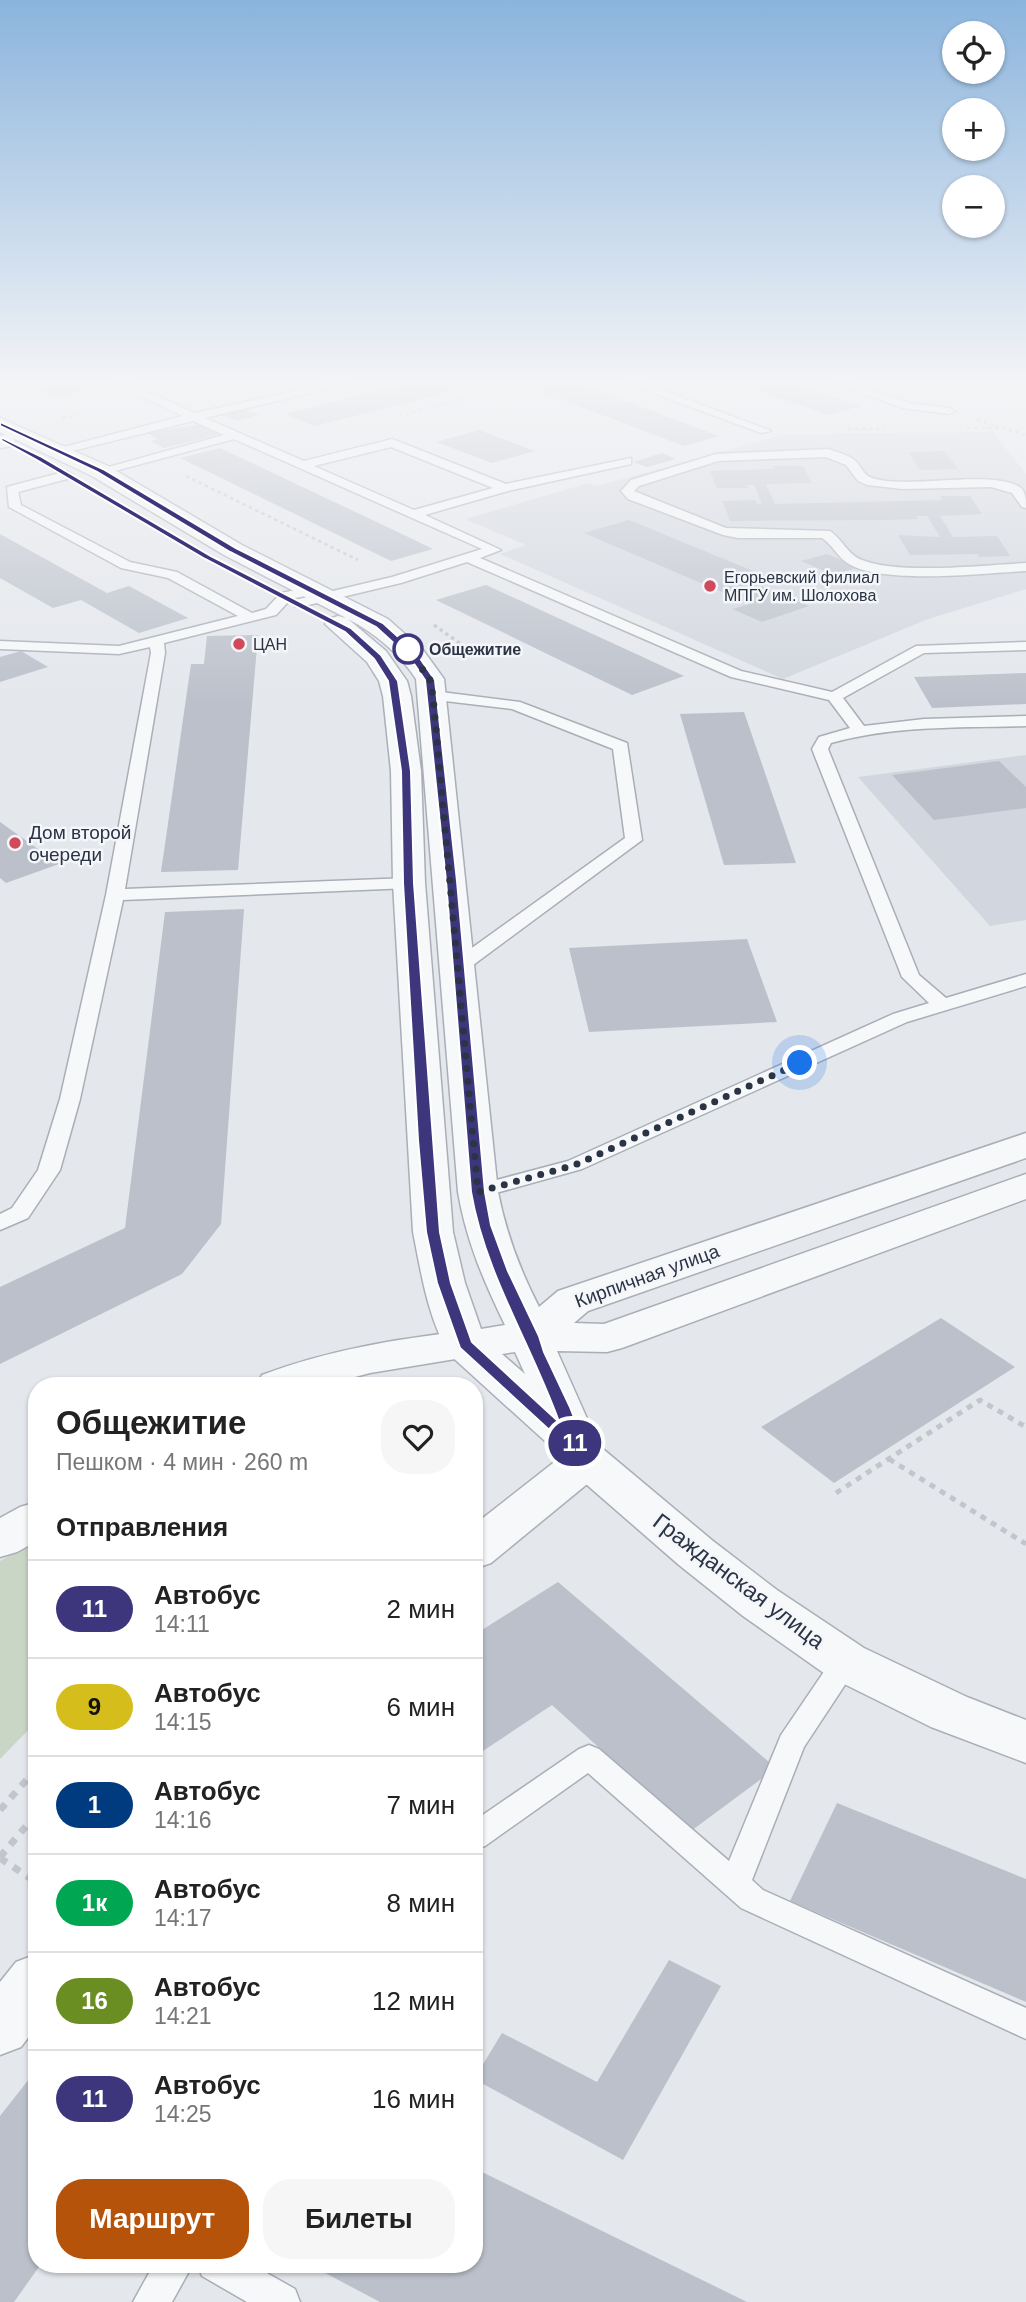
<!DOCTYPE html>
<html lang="ru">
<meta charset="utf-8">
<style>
body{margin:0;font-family:Helvetica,sans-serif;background:#f6f6f6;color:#222;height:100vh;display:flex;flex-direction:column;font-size:26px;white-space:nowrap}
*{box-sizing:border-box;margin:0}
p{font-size:23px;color:#767676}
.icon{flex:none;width:38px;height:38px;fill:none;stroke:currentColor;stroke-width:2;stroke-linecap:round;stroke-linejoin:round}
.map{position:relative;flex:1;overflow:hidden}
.side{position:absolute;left:28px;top:1377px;width:455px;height:896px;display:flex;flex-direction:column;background:#fff;border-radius:28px;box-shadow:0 2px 5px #0004}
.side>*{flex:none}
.badge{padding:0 14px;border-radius:23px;font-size:24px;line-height:46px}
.fabs{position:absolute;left:942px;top:21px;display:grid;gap:14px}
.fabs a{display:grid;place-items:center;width:63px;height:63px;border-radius:50%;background:#fff;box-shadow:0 2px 5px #0004;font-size:35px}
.you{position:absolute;width:35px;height:35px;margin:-18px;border:5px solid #fff;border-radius:50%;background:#1a73e8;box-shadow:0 0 0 10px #1a73e833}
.map>.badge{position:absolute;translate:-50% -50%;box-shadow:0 0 0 4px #fff}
h2{padding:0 28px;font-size:26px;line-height:63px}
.round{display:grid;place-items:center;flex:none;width:74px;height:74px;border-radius:28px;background:#f6f6f6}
.head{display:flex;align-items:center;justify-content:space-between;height:119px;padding:0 28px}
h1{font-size:33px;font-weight:700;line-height:52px}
.primary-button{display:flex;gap:14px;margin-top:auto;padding:14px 28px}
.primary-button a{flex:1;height:80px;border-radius:28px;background:#b45309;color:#fff;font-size:28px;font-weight:700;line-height:80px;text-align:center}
.primary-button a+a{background:#f6f6f6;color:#222}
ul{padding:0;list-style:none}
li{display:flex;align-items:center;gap:21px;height:98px;padding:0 28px;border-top:2px solid #e0e0e0}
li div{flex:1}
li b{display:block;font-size:26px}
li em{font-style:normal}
li .badge{min-width:77px;font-weight:700;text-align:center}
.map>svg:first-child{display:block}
</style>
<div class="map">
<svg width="1026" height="2302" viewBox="0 0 1026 2302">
<rect width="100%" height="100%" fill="#e4e7ec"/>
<g fill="#d2d6de">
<path d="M993,432L1026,474V589L928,619L783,679L500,554L526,545L465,519L589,483L597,486L787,434Z"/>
<path d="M1026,755V920L990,926L858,777Z"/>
</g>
<path fill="#c9d6c5" d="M37,1540V1721L0,1759V1561Z"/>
<g fill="#bbc0ca">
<path d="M27,384H86L95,388L55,398Z"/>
<path d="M141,384H189V385L159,393Z"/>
<path d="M406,384L478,385L314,426L285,414Z"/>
<path d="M797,384L819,392L861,406L829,415L741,385Z"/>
<path d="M523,385L580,384L719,436L684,446Z"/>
<path d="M245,409L259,415L237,421L223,415Z"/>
<path d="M201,424L221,434L164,448L150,441L158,439L147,433Z"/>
<path d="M479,430L535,451L492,463L436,442Z"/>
<path d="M220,448L404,535L433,549L391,561L180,458Z"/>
<path d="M944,451L958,469L920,470L908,452Z"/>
<path d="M662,453L676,459L647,467L633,462Z"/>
<path d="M772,466H803L812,483L766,484L775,504L942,500L940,496H970L982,514L940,516L953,537L997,536L1010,556L979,557L978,554L910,555L898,535L940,537L927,516H916L918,519L888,520L730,521L722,501L755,500L757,504H762L754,485H747L748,488H717L710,471L774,469Z"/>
<path d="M629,520L770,578L754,583L809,606L762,622L732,609L750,604L584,533Z"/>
<path d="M0,534L107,593L129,586L188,618L139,633L81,600L53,608L0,578Z"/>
<path d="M827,554L859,567L834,575L801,561Z"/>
<path d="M486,585L684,676L632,695L436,600Z"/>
<path d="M258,635L238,870L161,872L191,664H204L207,636Z"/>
<path d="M21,651L48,667L0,682V657Z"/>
<path d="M1026,673V704L932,708L914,677Z"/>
<path d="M744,712L796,863L724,865L680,714Z"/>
<path d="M999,761L1026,787V808L934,820L892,775Z"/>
<path d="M0,822L59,864L6,883L0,878Z"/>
<path d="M244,909L221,1224L182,1274L0,1364V1287L125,1228L165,912Z"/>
<path d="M747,939L777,1022L589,1032L569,948Z"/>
<path d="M941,1318L1015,1367L834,1483L761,1427Z"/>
<path d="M558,1582L776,1768L691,1831L552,1705L474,1757V1635Z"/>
<path d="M837,1803L1026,1879V2002L790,1901Z"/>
<path d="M669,1960L721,1986L623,2160L474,2079L502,2033L597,2082Z"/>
<path d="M37,2069V2264H41L14,2302H0V2116Z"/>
<path d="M474,2168L747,2302H380L308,2264H474Z"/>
</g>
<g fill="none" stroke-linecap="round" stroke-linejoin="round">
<defs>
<g id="service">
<path d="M115,384H130L195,413L326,384H348L205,418L304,461L392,439L506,484L631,458V464L508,491L425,515L501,550L480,558L741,671L832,692L916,646L1026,642V650L924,653L843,698L864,726L924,719L1026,716V726C961,728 895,725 831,743L828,749L919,975L946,998L1026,974V986L907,1022L582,1169L478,1198L470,1197L467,1192L470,1187L568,1161L893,1014L929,1003L902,977L812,749L819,737L850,728L829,700L731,677L467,562L401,583L300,607L295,606V600L392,577L482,549L234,439L100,475L94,471L224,435L193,421L56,455V449L183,416ZM391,447L493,488L414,510L314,466Z"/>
<path d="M629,384H646L771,431L761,433Z"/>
<path d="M836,384H853L909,403L949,408L955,411L949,414L903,408Z"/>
<path d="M828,449C836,452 846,454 853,459C861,464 862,475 872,478C908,490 994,468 1021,488C1026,493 1026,501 1026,508L1022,507L1012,493L991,487L902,489L867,485L858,481L846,465L826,457L718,461L639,486L634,491L726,528L830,531C842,539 848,555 862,560C897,575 986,565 1026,563V571C984,573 884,585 849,564C838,558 833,545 822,538H738L723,535L628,499L621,491L631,480L716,454Z"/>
<path d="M67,471L73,475L71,478L18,492L21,505L130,562L177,572L252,613L266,609L281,593L315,586L322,590L320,593L291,599L276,615L164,643L165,653L125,889L409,878L418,883L409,888L123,900L80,1099L60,1170L28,1218L0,1230V1214L12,1208L38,1170L60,1099L106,895L151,653L150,647L119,654L0,649V641L119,646L238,616L168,578L121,568L9,507L7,487Z"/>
<path d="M433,691L520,702L627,743L642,840L465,971H451L449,967L451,963L625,838L613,749L512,709L428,699L425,696Z"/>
<path d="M846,1651L856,1654L860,1662L804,1747L752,1880L763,1890L1026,2008V2039L741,1908L588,1773L485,1846L474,1849V1821L579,1749L589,1745L599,1749L729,1861L781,1735L836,1654Z"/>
<path d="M154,2264H193L172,2302H133Z"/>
<path d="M197,2264H251L295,2289L300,2302H247L202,2276Z"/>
</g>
<g id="minor">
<path d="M4,435L12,436L15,441L12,446L0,448V436Z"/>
<path d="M465,1331L480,1335L487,1345L480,1355L370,1373L321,1386H256L262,1375C328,1350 396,1339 465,1331Z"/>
<path d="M587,1444L603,1449L610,1460L603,1471L491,1563L474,1569V1525L571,1449Z"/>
<path d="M37,1502V1541L17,1552L0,1557V1518L20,1507Z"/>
<path d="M37,1954V2026L21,2047L0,2055V1982L16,1962Z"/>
</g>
<path id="tertiary" d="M0,418L108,466L242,545L388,619L423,650L444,679L498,1192C506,1233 520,1270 539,1307L558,1291L1026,1133V1158L588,1311L574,1323L604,1324L1026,1174V1199L622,1348L607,1352L557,1351L597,1441L603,1449L713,1541L777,1590L864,1648L967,1697L1026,1720V1763L931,1727L828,1676L743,1616L679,1565L571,1471L557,1452L450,1355C428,1320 421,1272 413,1232L393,883L391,771L383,696L379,681L367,662L325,624L329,619L338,616L346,618L224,555L92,476L0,432ZM348,619C376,634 399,653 416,679L458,1192C466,1240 484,1282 505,1325L481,1329L465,1283L453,1232L425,883L421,771L411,696L407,681L386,651ZM515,1352L525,1374L502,1354Z"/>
</defs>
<use href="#service" stroke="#a9aeb7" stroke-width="3"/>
<use href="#minor" stroke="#a9aeb7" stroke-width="3"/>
<use href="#tertiary" stroke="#a9aeb7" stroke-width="3"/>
<g stroke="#c2c5cb" stroke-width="2.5" stroke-dasharray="3.5 3.5" stroke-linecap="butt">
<path d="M399,416L500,389L508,384"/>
<path d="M62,418L81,415"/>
<path d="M977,420L998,426"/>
<path d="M967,428H1003L1026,435"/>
<path d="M848,429H885"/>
<path d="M186,476L358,560"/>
</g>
<path stroke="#c2c5cb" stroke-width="3.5" stroke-dasharray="3.5 3.5" stroke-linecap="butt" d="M434,625L479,657"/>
<g stroke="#c2c5cb" stroke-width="5" stroke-dasharray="6 6" stroke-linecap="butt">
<path d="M889,1459L1026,1544"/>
<path d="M836,1493L980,1400L1026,1427"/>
</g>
<g stroke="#c2c5cb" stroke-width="7" stroke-dasharray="8 8" stroke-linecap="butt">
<path d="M0,1810L37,1768"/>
<path d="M0,1857L37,1813"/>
<path d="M0,1858L37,1883"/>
</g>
<use href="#service" fill="#f7f8fa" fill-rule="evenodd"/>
<use href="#minor" fill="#f7f8fa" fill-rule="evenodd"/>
<use href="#tertiary" fill="#f7f8fa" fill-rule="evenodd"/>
</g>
<linearGradient id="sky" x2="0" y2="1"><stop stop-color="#8bb4dd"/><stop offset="0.54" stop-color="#f3f4f6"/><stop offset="1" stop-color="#f3f4f6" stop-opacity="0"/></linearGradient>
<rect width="1026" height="707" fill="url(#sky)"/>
<path fill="#3d367d" stroke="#fff" stroke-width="2" d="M0,422L103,469L236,548L383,623L417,654L435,680L457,881L485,1192L491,1225L508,1271L539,1336L544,1352L570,1407L585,1446L582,1450H571L460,1348L437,1283L426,1232L418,1140L403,883L401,771L388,681L374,659L345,632L205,559L35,459L0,440L3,438L40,456L211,556L351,628L381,655L398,681L411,771L414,883L440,1232L451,1283L472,1342L559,1422C531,1344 485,1274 471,1192L446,881L425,680L410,658L376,627L230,552L97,472L0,426Z"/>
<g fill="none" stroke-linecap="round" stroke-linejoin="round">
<path stroke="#2b3445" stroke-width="7" stroke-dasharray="0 12.6" d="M408,649L430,680L433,696L478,1192L575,1165L800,1063"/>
</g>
<g fill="#d1495b" stroke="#f4f6f9" stroke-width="2.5">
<circle cx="710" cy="586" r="7"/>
<circle cx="239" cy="644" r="7"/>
<circle cx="15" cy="843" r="7"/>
</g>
<circle fill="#fff" stroke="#3d367d" stroke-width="3.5" cx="408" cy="649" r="14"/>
<g text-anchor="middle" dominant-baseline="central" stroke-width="5" stroke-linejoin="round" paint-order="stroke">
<g font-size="16" fill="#2b3445" stroke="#f4f6f9" text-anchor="start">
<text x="724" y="577">Егорьевский филиал<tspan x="724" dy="18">МПГУ им. Шолохова</tspan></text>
<text x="253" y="644">ЦАН</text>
</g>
<g font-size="16" font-weight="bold" fill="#2b3445" stroke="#f4f6f9" text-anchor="start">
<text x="429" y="649">Общежитие</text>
</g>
<g font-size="19" fill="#2b3445" stroke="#f4f6f9" text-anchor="start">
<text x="29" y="832">Дом второй<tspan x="29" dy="22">очереди</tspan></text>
</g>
<g font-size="19" fill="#2b3445" stroke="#f4f6f9">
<text transform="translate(647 1276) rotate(-20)">Кирпичная улица</text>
</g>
<g font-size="23" fill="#2b3445" stroke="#f4f6f9">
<text transform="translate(739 1581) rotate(37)">Гражданская улица</text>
</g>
</g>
</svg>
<div class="fabs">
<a><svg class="icon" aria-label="locate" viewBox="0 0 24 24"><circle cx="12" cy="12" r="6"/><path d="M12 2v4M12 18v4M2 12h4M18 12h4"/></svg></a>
<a>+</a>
<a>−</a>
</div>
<div class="you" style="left:800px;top:1063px"></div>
<b class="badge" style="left:575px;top:1443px;background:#3d367d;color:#fff">11</b>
<section class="side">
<div class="head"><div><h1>Общежитие</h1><p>Пешком · 4 мин · 260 m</p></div><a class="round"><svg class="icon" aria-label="heart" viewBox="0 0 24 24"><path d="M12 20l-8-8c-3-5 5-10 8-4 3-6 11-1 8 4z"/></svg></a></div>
<h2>Отправления</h2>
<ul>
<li><span class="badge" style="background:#3d367d;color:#fff">11</span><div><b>Автобус</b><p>14:11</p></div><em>2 мин</em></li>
<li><span class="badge" style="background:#d5be1c;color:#111">9</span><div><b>Автобус</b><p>14:15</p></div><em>6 мин</em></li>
<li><span class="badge" style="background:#003b80;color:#fff">1</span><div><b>Автобус</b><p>14:16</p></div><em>7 мин</em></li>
<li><span class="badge" style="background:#00a651;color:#fff">1к</span><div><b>Автобус</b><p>14:17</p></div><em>8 мин</em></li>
<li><span class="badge" style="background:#6b8e23;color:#fff">16</span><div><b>Автобус</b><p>14:21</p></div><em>12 мин</em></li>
<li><span class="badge" style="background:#3d367d;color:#fff">11</span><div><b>Автобус</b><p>14:25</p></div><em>16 мин</em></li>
</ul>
<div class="primary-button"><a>Маршрут</a><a>Билеты</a></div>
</section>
</div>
